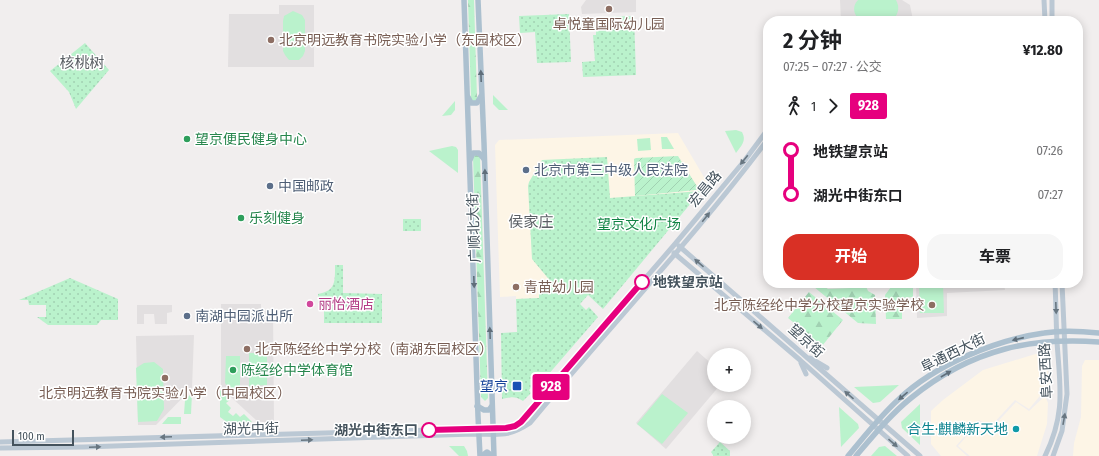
<!DOCTYPE html>
<html lang="zh">
<meta charset="utf-8">
<style>
body{margin:0;font-family:"Fira Sans Condensed","Noto Sans SC",sans-serif;background:#f6f6f6;color:#202124;height:100vh;display:flex;flex-direction:column;font-size:15px;white-space:nowrap}
*{box-sizing:border-box;margin:0}
p{font-size:13px;color:#757577}
.icon{flex:none;width:22px;height:22px;fill:none;stroke:currentColor;stroke-width:2;stroke-linecap:round;stroke-linejoin:round}
.map{position:relative;flex:1;overflow:hidden}
.details{position:absolute;left:763px;top:16px;width:320px;height:272px;display:flex;flex-direction:column;background:#fff;border-radius:16px;box-shadow:0 2px 10px #0003}
.details>*{flex:none}
.badge{padding:0 8px;border-radius:3px;font-size:14px;line-height:26px}
.controls{position:absolute;left:707px;top:348px;display:grid;gap:8px}
.controls a{display:grid;place-items:center;width:44px;height:44px;border-radius:50%;background:#fff;box-shadow:0 2px 10px #0003;font-size:20px}
.scale{position:absolute;left:12px;bottom:10px;width:62px;box-sizing:border-box;padding-left:4px;border:2px solid #45535d;border-top:0;font-size:11px;line-height:14px;white-space:nowrap;color:#45535d;-webkit-text-stroke:3px #fff;paint-order:stroke}
.map>.badge{position:absolute;translate:-50% -50%;box-shadow:0 0 0 2px #fff}
.legs{display:flex;align-items:center;gap:6px;height:44px;padding:0 20px;font-size:13px}
.legs p{margin-inline-start:auto}
.headline{display:flex;align-items:center;justify-content:space-between;height:68px;padding:0 20px}
h1{font-size:22px;font-weight:700;line-height:30px}
.primary-button{display:flex;gap:8px;margin-top:auto;padding:8px 20px}
.primary-button a{flex:1;height:46px;border-radius:16px;background:#d93025;color:#fff;font-size:16px;font-weight:700;line-height:46px;text-align:center}
.primary-button a+a{background:#f6f6f6;color:#202124}
ul{padding:0 20px;list-style:none}
li{display:flex;align-items:center;gap:14px;height:44px;font-size:15px}
li i{display:grid;place-items:center;width:6px;height:100%;margin:0 5px;background:currentColor}
li i::after{content:'';width:10px;height:10px;margin:-5px;border:3px solid;border-radius:50%;background:#fff}
li p{margin-inline-start:auto}
li:first-child i{background:linear-gradient(#0000 50%,currentColor 0)}
li:last-child i{background:linear-gradient(currentColor 50%,#0000 0)}
.map>svg:first-child{display:block}
</style>
<div class="map">
<svg width="1099" height="456" viewBox="0 0 1099 456">
<defs>
<pattern id="forest-firs" width="22" height="20" patternUnits="userSpaceOnUse"><rect width="22" height="20" fill="#baf2cc"/><path d="M5 1l3.5 6h-7zM16 11l3.5 6h-7z" fill="#a1d1b2"/></pattern>
<pattern id="park-dots" width="8" height="8" patternUnits="userSpaceOnUse"><rect width="8" height="8" fill="#baf2cc"/><path d="M2 2h.1M6 6h.1" fill="none" stroke="#a1d1b2" stroke-width="1.8" stroke-linecap="round"/></pattern>
<pattern id="garden-furrows" width="10" height="10" patternUnits="userSpaceOnUse"><rect width="10" height="10" fill="#baf2cc"/><path d="M-1 1l2-2M0 10L10 0M9 11l2-2" fill="none" stroke="#a1d1b2"/></pattern>
</defs>
<rect width="100%" height="100%" fill="#f1eeee"/>
<g fill="#fdf5e6">
<path d="M678,133L708,184L701,191L610,199L553,283L539,298L516,299V296L500,297L495,145L499,140Z"/>
<path d="M1045,351L1050,384L1029,409L1015,400L991,426L979,420L956,446L967,456H941L931,444V411L943,400L983,370Z"/>
<path d="M1085,360H1099V456H1073L1074,443L1081,417L1082,366Z"/>
<path d="M1045,396L1048,403L1047,424L1037,456H970L958,446L979,422L991,429L1016,402L1029,411Z"/>
</g>
<g fill="#e2dfe0">
<path d="M586,0H636V12L582,14L581,7Z"/>
<path d="M840,0H902L910,5L913,20L841,21Z"/>
<path d="M279,5H314V67H228L229,14H279Z"/>
<path d="M916,283H1004L1005,290L947,293V316L917,318Z"/>
<path d="M221,304H261V311H273L274,422H262L257,421L221,388Z"/>
<path d="M137,305H172V312L167,313V324H155L154,314H144V324H137Z"/>
<path d="M194,335L192,388L156,425H138L136,336Z"/>
<path d="M697,351L714,366V385H720L666,449L636,423Z"/>
</g>
<g fill="#baf2cc">
<path d="M858,0H896C899,6 899,10 896,16L857,17C853,12 853,5 858,0Z"/>
<path d="M293,11L302,15L305,20V51L303,56L299,60H289L285,55L283,51V21L284,16Z"/>
<path d="M493,95L508,110H499L493,104Z"/>
<path d="M455,101V110L451,115L442,116Z"/>
<path d="M736,130L742,132C747,141 741,146 736,153L725,131Z"/>
<path d="M661,137H667L674,149H662Z"/>
<path d="M650,138L651,150L638,151L637,139Z"/>
<path d="M452,146L456,147L458,150V173L429,151Z"/>
<path d="M919,283H943L944,313H920Z"/>
<path d="M249,353H267V385L249,386Z"/>
<path d="M226,356H240V395L234,394L225,383Z"/>
<path d="M154,362L163,369L164,409L157,421L138,422L136,368L144,363Z"/>
<path d="M899,385L880,402L873,403L854,387Z"/>
<path d="M220,390L230,400L226,403L231,408L228,412L233,416L236,413L240,417L244,414L252,422L228,423L220,417Z"/>
<path d="M192,393L191,414H184L185,400Z"/>
<path d="M662,394L688,413L662,444L637,424Z"/>
<path d="M920,404V445L902,428L901,422Z"/>
<path d="M839,407L858,424L859,428L841,447Z"/>
<path d="M168,417H181V424H162Z"/>
<path d="M449,446H464L467,451L468,456H459Z"/>
<path d="M885,446L897,456H871L879,447Z"/>
</g>
<g fill="url(#forest-firs)">
<path d="M468,0H474L477,98L476,101H472L471,98Z"/>
<path d="M476,154L480,157L488,398L485,401L481,397L473,157Z"/>
<path d="M817,283H820L828,289L850,288L853,286L865,284L868,291L875,295L876,324L858,323L814,287Z"/>
<path d="M894,283H913V297L902,298V319H886L885,295Z"/>
<path d="M809,292L843,320L822,346L788,318Z"/>
</g>
<g fill="url(#park-dots)">
<path d="M569,14L571,62L537,63L535,32L520,33L519,16Z"/>
<path d="M634,16L636,75L583,77L582,62L595,61L593,35H596V27L605,26V17Z"/>
<path d="M85,43L109,70L76,109L69,92L50,71Z"/>
<path d="M607,157L610,198L701,191L603,309L588,295L580,304L586,310L589,307L598,317L541,383L537,381L529,390L531,393L523,401C515,396 511,397 502,399L501,333L517,332L516,299L539,298V290L552,283L532,259L528,186L529,182L542,160Z"/>
<rect x="403" y="219" width="18" height="12"/>
<path d="M335,265H343V293L382,294V323H324V303H318V294C336,291 335,281 335,265Z"/>
<path d="M70,278L118,299V320H101L97,325H48L37,317H46V305H29L28,300H19Z"/>
<path d="M720,442L730,451V456H713V455L711,452Z"/>
</g>
<path fill="url(#garden-furrows)" d="M678,156L698,188L696,190L635,196L634,159L636,158Z"/>
<g fill="none" stroke-linecap="round" stroke-linejoin="round">
<g stroke="#bbc8d4" stroke-width="5">
<path d="M1044,0L1045,21"/>
<path d="M1052,0V21"/>
<path d="M679,246L920,456"/>
<path d="M674,253L800,360L908,456"/>
<path d="M810,358L827,368"/>
<path d="M801,363L806,374"/>
<path d="M0,442L503,428L515,426L521,422L675,244L745,160L768,129"/>
<path d="M0,448L84,447L473,434C500,434 507,438 530,423C609,327 694,238 768,139"/>
<path d="M1045,456C1066,413 1060,387 1057,342C1056,322 1056,303 1055,283"/>
<path d="M1053,456L1062,431L1067,394L1062,283"/>
</g>
<g stroke="#acc0cf" stroke-width="5.5">
<path d="M464,0L478,416L480,456"/>
<path d="M478,0L484,143L494,456"/>
<path d="M468,97L471,103H477L481,96"/>
<path d="M470,160L473,153H479L484,159"/>
<path d="M477,406L484,410H489L492,406"/>
<path d="M482,456L487,452L492,456"/>
<path d="M848,456C864,437 880,416 899,399C935,365 995,340 1044,333C1062,330 1081,331 1099,333"/>
<path d="M856,456C873,436 890,415 911,398C938,376 971,358 1005,349C1035,341 1068,340 1099,342"/>
</g>
</g>
<defs><path id="oneway-solid" d="M-6-.8H1V-3.2L6.5 0L1 3.2V.8H-6Z"/></defs>
<g fill="#5f6e7a">
<use href="#oneway-solid" transform="translate(481 76) rotate(-92)"/>
<use href="#oneway-solid" transform="translate(485 175) rotate(-91)"/>
<use href="#oneway-solid" transform="translate(474 282) rotate(88)"/>
<use href="#oneway-solid" transform="translate(490 333) rotate(-92)"/>
<use href="#oneway-solid" transform="translate(1018 339) rotate(167)"/>
<use href="#oneway-solid" transform="translate(946 374) rotate(-30)"/>
<use href="#oneway-solid" transform="translate(903 396) rotate(140)"/>
</g>
<g fill="#687681">
<use href="#oneway-solid" transform="translate(744 160) rotate(129)"/>
<use href="#oneway-solid" transform="translate(706 217) rotate(-51)"/>
<use href="#oneway-solid" transform="translate(699 263) rotate(-139)"/>
<use href="#oneway-solid" transform="translate(1056 308) rotate(88)"/>
<use href="#oneway-solid" transform="translate(758 325) rotate(40)"/>
<use href="#oneway-solid" transform="translate(849 395) rotate(-139)"/>
<use href="#oneway-solid" transform="translate(1064 419) rotate(-80)"/>
<use href="#oneway-solid" transform="translate(166 437) rotate(178)"/>
<use href="#oneway-solid" transform="translate(307 440) rotate(-2)"/>
<use href="#oneway-solid" transform="translate(893 443) rotate(41)"/>
<use href="#oneway-solid" transform="translate(95 447) rotate(-2)"/>
</g>
<g fill="none" stroke-linecap="round" stroke-linejoin="round">
<defs>
<path id="line-1" d="M429,430L506,428L515,426L521,422L642,282"/>
</defs>
<use href="#line-1" stroke="#fff" stroke-width="9"/>
<use href="#line-1" stroke="#e6007e" stroke-width="6"/>
</g>
<g fill="#8d6e63" stroke="#fff" stroke-width="1.5">
<circle cx="609" cy="9" r="4"/>
<circle cx="271" cy="40" r="4"/>
<circle cx="516" cy="287" r="4"/>
<circle cx="932" cy="305" r="4"/>
<circle cx="247" cy="349" r="4"/>
<circle cx="165" cy="378" r="4"/>
</g>
<g fill="#2e9e5b" stroke="#fff" stroke-width="1.5">
<circle cx="187" cy="139" r="4"/>
<circle cx="241" cy="218" r="4"/>
<circle cx="233" cy="370" r="4"/>
</g>
<g fill="#5c6f8a" stroke="#fff" stroke-width="1.5">
<circle cx="526" cy="170" r="4"/>
<circle cx="270" cy="186" r="4"/>
<circle cx="187" cy="316" r="4"/>
</g>
<g fill="#fff" stroke="#e6007e" stroke-width="2">
<circle cx="642" cy="282" r="7"/>
<circle cx="429" cy="430" r="7"/>
</g>
<circle fill="#d1479c" stroke="#fff" stroke-width="1.5" cx="310" cy="304" r="4"/>
<rect fill="#1a4fb4" stroke="#fff" stroke-width="1.5" x="512" y="381" width="10" height="10" rx="2"/>
<circle fill="#0f9aa8" stroke="#fff" stroke-width="1.5" cx="1016" cy="429" r="4"/>
<g text-anchor="middle" dominant-baseline="central" stroke-width="3" stroke-linejoin="round" paint-order="stroke">
<g font-size="14" fill="#785e54" stroke="#fff" text-anchor="start">
<text x="609" y="24" text-anchor="middle">卓悦童国际幼儿园</text>
<text x="279" y="40">北京明远教育书院实验小学（东园校区）</text>
<text x="524" y="287">青苗幼儿园</text>
<text x="924" y="305" text-anchor="end">北京陈经纶中学分校望京实验学校</text>
<text x="255" y="349">北京陈经纶中学分校（南湖东园校区）</text>
<text x="165" y="393" text-anchor="middle">北京明远教育书院实验小学（中园校区）</text>
</g>
<g font-size="14" fill="#27864d" stroke="#fff" text-anchor="start">
<text x="195" y="139">望京便民健身中心</text>
<text x="249" y="218">乐刻健身</text>
<text x="241" y="370">陈经纶中学体育馆</text>
</g>
<g font-size="14" fill="#4e5e75" stroke="#fff" text-anchor="start">
<text x="534" y="170">北京市第三中级人民法院</text>
<text x="278" y="186">中国邮政</text>
<text x="195" y="316">南湖中园派出所</text>
</g>
<g font-size="14" fill="#45535d" stroke="#fff">
<text transform="translate(705 189) rotate(-50)">宏昌路</text>
<text transform="translate(474 228) rotate(-92)">广顺北大街</text>
<text transform="translate(806 341) rotate(42)">望京街</text>
<text transform="translate(953 353) rotate(-26)">阜通西大街</text>
<text transform="translate(1046 371) rotate(-93)">阜安西路</text>
<text transform="translate(251 429) rotate(-1)">湖光中街</text>
</g>
<g font-size="14" fill="#118344" stroke="#fff">
<text x="639" y="224">望京文化广场</text>
</g>
<g font-size="14" font-weight="bold" fill="#45535d" stroke="#fff" text-anchor="start">
<text x="653" y="282">地铁望京站</text>
<text x="418" y="430" text-anchor="end">湖光中街东口</text>
</g>
<g font-size="14" fill="#b23c85" stroke="#fff" text-anchor="start">
<text x="318" y="304">丽怡酒店</text>
</g>
<g font-size="14" fill="#164399" stroke="#fff" text-anchor="end">
<text x="508" y="386">望京</text>
</g>
<g font-size="14" fill="#0d838f" stroke="#fff" text-anchor="end">
<text x="1008" y="429">合生·麒麟新天地</text>
</g>
<g font-size="15" fill="#5a5f64" stroke="#fff">
<text x="82" y="63">核桃树</text>
<text x="531" y="222">侯家庄</text>
</g>
</g>
</svg>
<div class="controls">
<a>+</a>
<a>−</a>
</div>
<div class="scale">100 m</div>
<b class="badge" style="left:551px;top:387px;background:#e6007e;color:#fff">928</b>
<section class="details">
<div class="headline"><div><h1>2 分钟</h1><p>07:25 – 07:27 · 公交</p></div><b>¥12.80</b></div>
<div class="legs"><svg class="icon" aria-label="walk" viewBox="0 0 24 24"><circle cx="13" cy="4" r="2"/><path d="M13 8l-2 6 4 7M11 14l-3 7M7 12l3-4h3l4 4"/></svg>1<svg class="icon" aria-label="forward" viewBox="0 0 24 24"><path d="M9 5l7 7-7 7"/></svg><b class="badge" style="background:#e6007e;color:#fff">928</b></div>
<ul>
<li><i style="color:#e6007e"></i><b>地铁望京站</b><p>07:26</p></li>
<li><i style="color:#e6007e"></i><b>湖光中街东口</b><p>07:27</p></li>
</ul>
<div class="primary-button"><a>开始</a><a>车票</a></div>
</section>
</div>
